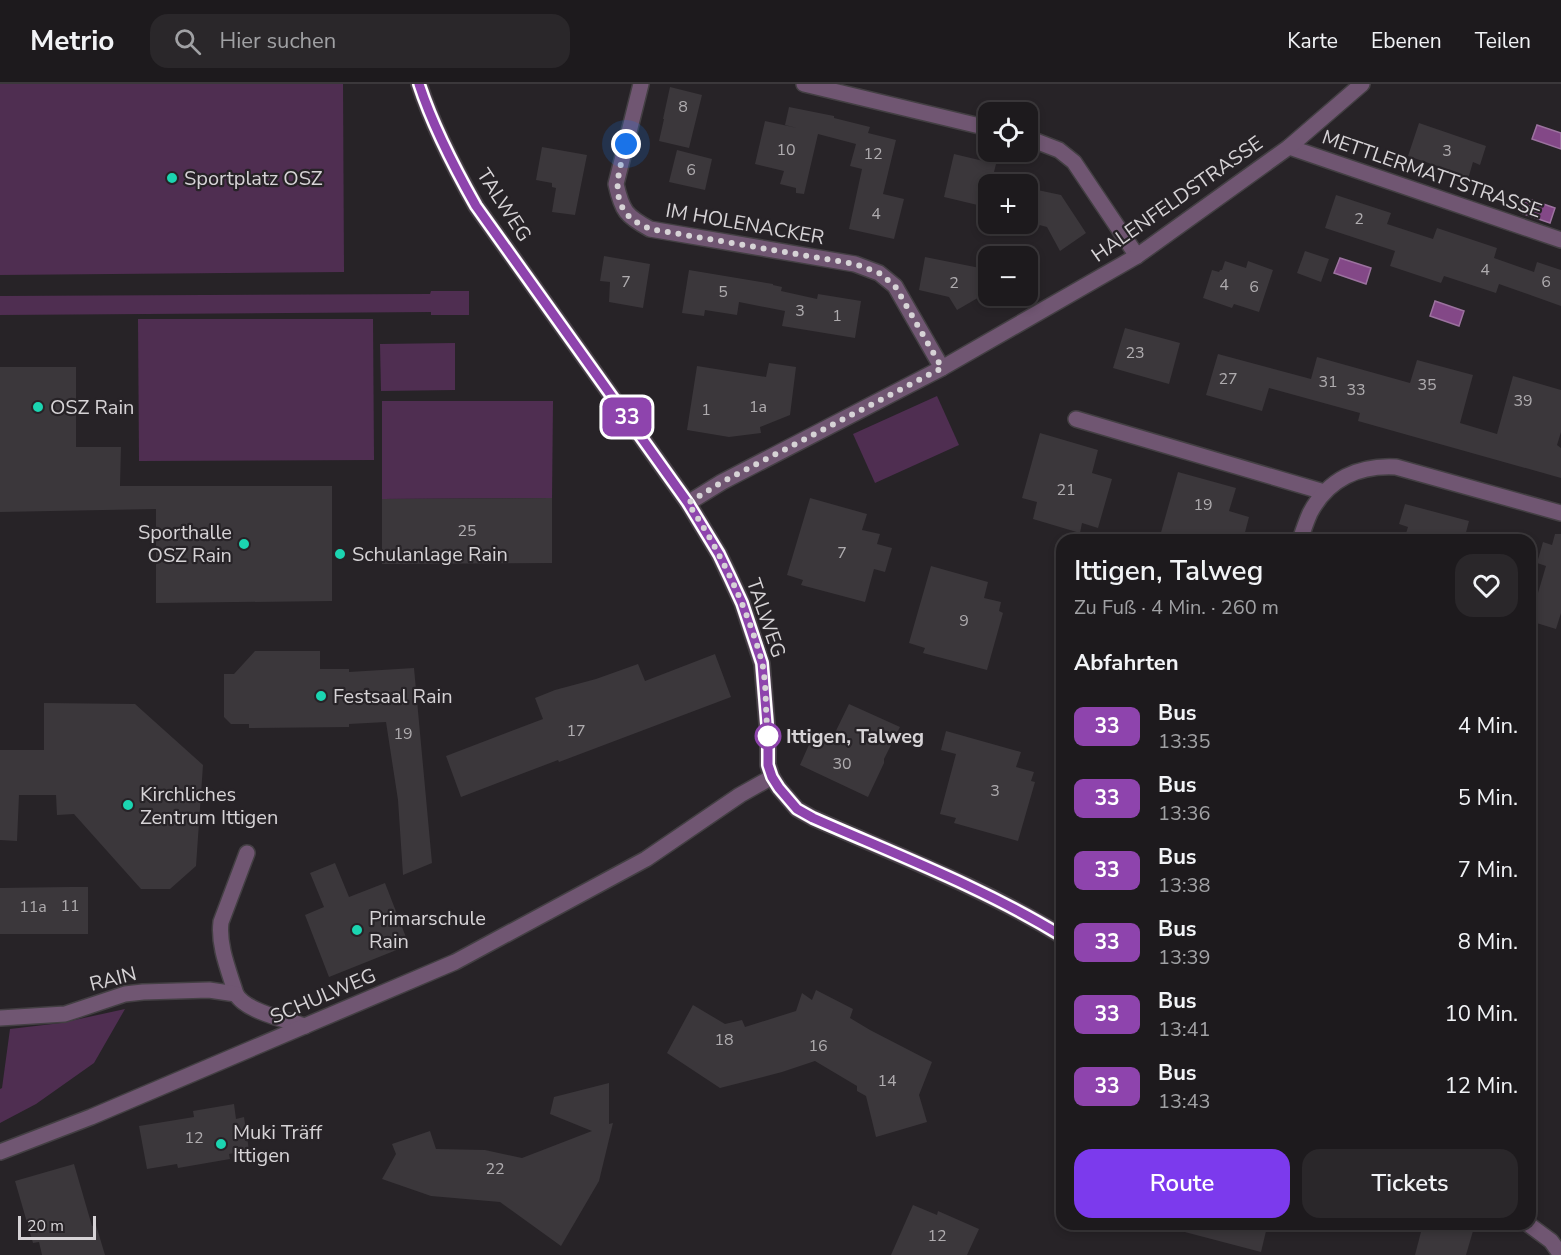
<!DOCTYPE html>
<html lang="de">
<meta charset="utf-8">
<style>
body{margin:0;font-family:"Nunito Sans",sans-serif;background:#2a272a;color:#f1f3f6;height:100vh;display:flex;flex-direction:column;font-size:22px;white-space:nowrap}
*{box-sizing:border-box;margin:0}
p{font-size:20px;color:#a0a1a4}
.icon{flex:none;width:33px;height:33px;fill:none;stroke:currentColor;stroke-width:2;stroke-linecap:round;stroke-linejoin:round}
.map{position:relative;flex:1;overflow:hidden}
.panel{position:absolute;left:1056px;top:450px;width:480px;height:696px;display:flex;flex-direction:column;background:#1d1a1d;border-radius:18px;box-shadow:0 3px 9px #0003,0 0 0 2px #3b383b}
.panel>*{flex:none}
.badge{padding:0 12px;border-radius:9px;font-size:21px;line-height:39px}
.tools{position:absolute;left:978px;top:18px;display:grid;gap:12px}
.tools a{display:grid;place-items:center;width:60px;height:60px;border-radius:12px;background:#1d1a1d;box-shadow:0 3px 9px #0003,0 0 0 2px #3b383b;font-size:30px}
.scale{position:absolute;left:18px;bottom:15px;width:78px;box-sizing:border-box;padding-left:6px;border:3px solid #d6d3d6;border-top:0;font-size:16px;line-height:21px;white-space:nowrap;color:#d6d3d6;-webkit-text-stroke:4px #272327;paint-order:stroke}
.you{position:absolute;width:30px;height:30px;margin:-15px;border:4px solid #fff;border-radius:50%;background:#1a73e8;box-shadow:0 0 0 9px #1a73e833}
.map>.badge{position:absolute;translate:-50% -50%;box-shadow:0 0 0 3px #fff}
h2{padding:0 18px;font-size:22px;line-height:54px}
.round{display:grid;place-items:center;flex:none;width:63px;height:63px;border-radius:18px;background:#2a272a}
.summary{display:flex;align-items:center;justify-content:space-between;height:102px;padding:0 18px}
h1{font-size:28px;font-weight:600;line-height:45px}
.primary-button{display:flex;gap:12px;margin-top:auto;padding:12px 18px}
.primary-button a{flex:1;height:69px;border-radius:18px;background:#7c3aed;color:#fff;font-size:24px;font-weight:600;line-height:69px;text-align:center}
.primary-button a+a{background:#2a272a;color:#f1f3f6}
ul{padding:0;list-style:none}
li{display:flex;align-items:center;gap:18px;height:72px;padding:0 18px}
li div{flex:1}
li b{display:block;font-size:22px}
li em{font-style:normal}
li .badge{min-width:66px;font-weight:700;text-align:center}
header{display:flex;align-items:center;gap:36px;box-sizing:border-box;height:84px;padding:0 30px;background:#1d1a1d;border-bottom:2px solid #3b383b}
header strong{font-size:28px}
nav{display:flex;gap:33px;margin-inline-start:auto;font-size:21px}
.search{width:420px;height:54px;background:#2a272a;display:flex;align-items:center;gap:15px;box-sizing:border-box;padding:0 21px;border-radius:18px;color:#a0a1a4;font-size:22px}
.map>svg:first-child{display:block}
</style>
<header>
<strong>Metrio</strong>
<div class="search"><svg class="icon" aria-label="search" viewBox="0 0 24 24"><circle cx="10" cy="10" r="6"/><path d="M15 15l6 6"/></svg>Hier suchen</div>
<nav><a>Karte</a><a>Ebenen</a><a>Teilen</a></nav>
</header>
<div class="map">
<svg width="1561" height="1171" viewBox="0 0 1561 1171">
<rect width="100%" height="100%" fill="#272327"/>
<g fill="#4f2e51">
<path d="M0,0H343L344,188L0,191Z"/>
<path d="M431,207H469V231H431V228L0,231V212L430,210Z"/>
<path d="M138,235H373L374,376L139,377Z"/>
<path d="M455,259V306L381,307L380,260Z"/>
<path d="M937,312L959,361L875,399L853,350Z"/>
<path d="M382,317H553L552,414L382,415Z"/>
<path d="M125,925L94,979L36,1020L0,1039V1005L2,1004L10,945L61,939Z"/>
</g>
<g fill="#834887" stroke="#9c729f" stroke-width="1.5">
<path d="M1537,41L1561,49V65L1532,55Z"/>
<path d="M1526,114L1555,124L1550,139L1521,129Z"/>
<path d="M1340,174L1371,184L1366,200L1334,189Z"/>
<path d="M1435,217L1464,227L1459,242L1430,232Z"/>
</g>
<g fill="#3b373b">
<path d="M670,3L702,11L689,64L659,57L664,35H663Z"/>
<path d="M789,23L834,32V34L870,43L868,49L896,56L883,110L904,115L894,155L849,145L862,85L850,82L856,60L818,50L804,110L796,109V104L780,100L784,87L755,80L765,37L797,44L785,41Z"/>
<path d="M1419,39L1486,62L1480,81L1473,78L1468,95L1448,88L1449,86L1408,72Z"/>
<path d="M542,63L587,71L575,131L552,128L556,104L552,103V99L536,96Z"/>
<path d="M677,66L712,75L705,106L669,98Z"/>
<path d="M954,70L996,80L991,100H988V111L986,123L944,113Z"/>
<path d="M1028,104L1061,111L1086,149L1060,167L1047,143L1028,138Z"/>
<path d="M1336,111L1391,129L1387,140L1433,155L1437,144L1497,164L1494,174L1534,188L1537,178L1561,186V222L1499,200L1496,209L1444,192L1441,199L1390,182L1395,167L1325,144Z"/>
<path d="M1305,167L1329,175L1321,198L1297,189Z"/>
<path d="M604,172L650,180L643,224L609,218L610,198L600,197Z"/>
<path d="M925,173L985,185L988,192V208L957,226L949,213L919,206Z"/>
<path d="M1225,177L1246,184L1248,177L1273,186L1259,228L1234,220L1232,224L1203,214L1212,186L1219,188L1220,186H1222Z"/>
<path d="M689,186L773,200V201L782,203L781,207L817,215L818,210L861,217L855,254L782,242L785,227L739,218L737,231L705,226L704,232L682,229Z"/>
<path d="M1125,244L1180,259L1169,300L1113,284Z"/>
<path d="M1218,270L1311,295L1317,273L1410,299L1417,276L1473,291L1460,339L1497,350L1513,292L1561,306V348L1557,361L1561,364V394L1358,337L1360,329L1269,304L1262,327L1206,311Z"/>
<path d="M769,279L796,283L790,331L760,343L761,349L729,353L687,346L697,282L766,293Z"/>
<path d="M0,283H76V363H121L120,402H332V517L156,519V425L0,428Z"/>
<path d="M1040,349L1098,366L1092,389L1112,395L1098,444L1082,439L1080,449L1033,435L1037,418L1022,414Z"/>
<path d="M1178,388L1236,404L1229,427L1249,433L1243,456H1173L1160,452Z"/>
<path d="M552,414V479L382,480V415Z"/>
<path d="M810,414L867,430L862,446L880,450L877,460L892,464L885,488L874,485L865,518L801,501L803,496L787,491Z"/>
<path d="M1405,420L1469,437L1464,456H1404L1408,443L1399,440Z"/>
<path d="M1555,450H1561V529L1556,545L1530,537V518L1535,519L1546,482L1537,479L1543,458L1552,461Z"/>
<path d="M931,482L988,498L984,514L1001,518L999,527L1003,529L987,586L923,569L925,564L909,559Z"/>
<path d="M255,567H320V585H349V588L414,584L432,779L403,791L398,716L386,638L349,640V643L249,644V640H231L224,633V590H234Z"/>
<path d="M715,570L731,613L559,678L558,676L461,713L446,672L543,635L535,614L555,606L596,595L638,580L645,597Z"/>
<path d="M44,619L135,620L203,681L196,782L170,805H141L74,730L57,731L56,711H19L17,757L0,756V666H44Z"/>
<path d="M849,620L900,643L884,675V679L868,713L800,681L815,647L832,655Z"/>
<path d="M946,647L1021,668L1016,683L1034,688L1031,697L1035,698L1018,757L954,739L956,734L940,730L956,670L941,666Z"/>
<path d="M335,779L349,813L385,799L409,861L329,893L305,831L324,823L310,789Z"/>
<path d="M70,803H88V850H0V804Z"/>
<path d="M816,906L853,925L850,934L870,946L932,978L919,1011L927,1038L876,1053L866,1012L857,1007V1002L815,977L782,988L720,1004L667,969L693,921L725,940L742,936L745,943L796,927L802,909L812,916Z"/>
<path d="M609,999V1040L613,1039L599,1097L561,1162L500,1118L431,1112L382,1095L396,1070L392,1060L430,1047L436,1065L485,1066L522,1074L592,1047L550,1030L554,1013Z"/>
<path d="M234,1020L236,1035L244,1033L249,1066L229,1070L230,1075L178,1084L177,1080L147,1085L139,1042L194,1033L193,1027Z"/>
<path d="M74,1080L92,1142L96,1141L105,1171H42L39,1158L33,1159L15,1097Z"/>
<path d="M913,1121L937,1131L938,1127L979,1145L967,1171H891Z"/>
<path d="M1181,1140H1256L1267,1143L1261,1168L1181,1147Z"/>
<path d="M1423,1140H1475L1466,1171H1415Z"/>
</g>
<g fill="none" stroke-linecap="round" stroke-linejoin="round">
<defs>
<g id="service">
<path d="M1076,335L1324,408"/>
<path d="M247,769L221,838C218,862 229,887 236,910C245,927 286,936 305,942"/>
</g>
<path id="pedestrian" d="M0,934L65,930L125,910L143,908L209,906L236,910"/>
<g id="minor">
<path d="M641,0L616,100C622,127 626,132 650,145L855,180L879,189L895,202L942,284"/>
<path d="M804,0L988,44"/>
<path d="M1028,54L1059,66L1074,78L1137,172"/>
<path d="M1289,63L1561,156"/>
<path d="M688,419L722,398L942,284L1137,172L1289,63L1362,0"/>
<path d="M1300,456C1303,447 1306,438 1310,429C1328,395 1359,381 1396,383L1561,429"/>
<path d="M0,1068L91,1033L455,878L646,775L740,711L772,693"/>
</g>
<g id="tertiary">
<path d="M419,0C433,43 454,83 476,122L688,419L719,470L730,493L742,519L762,580L768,652V681L772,693L779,704L797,725L813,734C897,771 984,804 1062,852"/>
<path d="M1528,1140L1551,1157L1561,1171"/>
</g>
</defs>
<use href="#service" stroke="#433f43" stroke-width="18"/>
<use href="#pedestrian" stroke="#433f43" stroke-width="18"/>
<use href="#minor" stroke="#433f43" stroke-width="18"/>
<use href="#tertiary" stroke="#433f43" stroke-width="18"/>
<use href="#service" stroke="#705672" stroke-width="15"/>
<use href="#pedestrian" stroke="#705672" stroke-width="15"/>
<use href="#minor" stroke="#705672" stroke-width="15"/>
<use href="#tertiary" stroke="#705672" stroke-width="15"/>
</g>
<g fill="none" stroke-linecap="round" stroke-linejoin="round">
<defs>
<path id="line" d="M419,0C433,43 454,83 476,122L688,419L719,470L730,493L742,519L762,579L768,652V681L772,693L779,704L797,725L813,734C897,771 984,804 1062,852"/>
</defs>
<use href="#line" stroke="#fff" stroke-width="14"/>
<use href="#line" stroke="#8e44ad" stroke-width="9"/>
<path stroke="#d6d3d6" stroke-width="6" stroke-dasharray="0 10.8" d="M626,60C621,82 610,108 626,129C632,137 642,141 650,145L855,180L879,189L895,202L942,284L722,398L688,419C699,436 710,453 719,471C737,504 752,542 762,578C767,602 765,628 768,652"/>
</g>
<g fill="#1bd5b1" stroke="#272327" stroke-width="2">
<circle cx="172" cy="94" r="6"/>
<circle cx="38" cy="323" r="6"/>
<circle cx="244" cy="460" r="6"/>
<circle cx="340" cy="470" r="6"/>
<circle cx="321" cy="612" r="6"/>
<circle cx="128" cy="721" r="6"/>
<circle cx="357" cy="846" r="6"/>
<circle cx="221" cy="1060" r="6"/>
</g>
<circle fill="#fff" stroke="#8e44ad" stroke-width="3" cx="768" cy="652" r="12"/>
<g text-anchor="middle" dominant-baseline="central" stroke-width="4.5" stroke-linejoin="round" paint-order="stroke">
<g font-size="16" fill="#afacaf">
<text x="683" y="23">8</text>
<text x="786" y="66">10</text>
<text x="1447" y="67">3</text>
<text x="873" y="70">12</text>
<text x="691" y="86">6</text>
<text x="876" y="130">4</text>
<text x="1359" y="135">2</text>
<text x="1485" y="186">4</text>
<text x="626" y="198">7</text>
<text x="1546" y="198">6</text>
<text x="954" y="199">2</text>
<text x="1224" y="201">4</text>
<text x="1254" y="203">6</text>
<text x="723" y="208">5</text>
<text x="800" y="227">3</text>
<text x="837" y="232">1</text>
<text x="1135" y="269">23</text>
<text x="1228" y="295">27</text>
<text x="1328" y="298">31</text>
<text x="1427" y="301">35</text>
<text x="1356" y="306">33</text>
<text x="1523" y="317">39</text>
<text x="758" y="323">1a</text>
<text x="706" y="326">1</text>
<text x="1066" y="406">21</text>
<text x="1203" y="421">19</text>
<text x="467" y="447">25</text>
<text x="842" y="469">7</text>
<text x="964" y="537">9</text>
<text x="576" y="647">17</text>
<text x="403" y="650">19</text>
<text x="842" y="680">30</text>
<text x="995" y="707">3</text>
<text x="70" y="822">11</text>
<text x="33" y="823">11a</text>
<text x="724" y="956">18</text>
<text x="818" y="962">16</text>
<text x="887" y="997">14</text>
<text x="194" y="1054">12</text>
<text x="495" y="1085">22</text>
<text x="937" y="1152">12</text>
</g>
<g font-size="20" fill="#d6d3d6" stroke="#272327">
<text transform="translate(1432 90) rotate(19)">METTLERMATTSTRASSE</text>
<text transform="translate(1177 115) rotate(-35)">HALENFELDSTRASSE</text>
<text transform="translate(504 121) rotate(57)">TALWEG</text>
<text transform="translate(745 140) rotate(10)">IM HOLENACKER</text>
<text transform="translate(766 534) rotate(71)">TALWEG</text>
<text transform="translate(113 895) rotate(-14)">RAIN</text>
<text transform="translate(323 912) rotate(-23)">SCHULWEG</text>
</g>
<g font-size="20" fill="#d6d3d6" stroke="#272327" text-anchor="start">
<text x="184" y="94">Sportplatz OSZ</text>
<text x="50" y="323">OSZ Rain</text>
<text x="232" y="448" text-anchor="end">Sporthalle<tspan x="232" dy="23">OSZ Rain</tspan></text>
<text x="352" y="470">Schulanlage Rain</text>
<text x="333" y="612">Festsaal Rain</text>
<text x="140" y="710">Kirchliches<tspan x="140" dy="23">Zentrum Ittigen</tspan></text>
<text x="369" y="834">Primarschule<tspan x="369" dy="23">Rain</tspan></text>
<text x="233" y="1048">Muki Träff<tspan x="233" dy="23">Ittigen</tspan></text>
</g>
<g font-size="20" font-weight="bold" fill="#d6d3d6" stroke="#272327" text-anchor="start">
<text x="786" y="652">Ittigen, Talweg</text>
</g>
</g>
</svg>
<div class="tools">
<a><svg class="icon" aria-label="locate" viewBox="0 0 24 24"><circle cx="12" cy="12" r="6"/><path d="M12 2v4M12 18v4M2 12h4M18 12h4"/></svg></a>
<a>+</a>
<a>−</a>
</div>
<div class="scale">20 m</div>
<div class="you" style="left:626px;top:60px"></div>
<b class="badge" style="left:627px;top:333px;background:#8e44ad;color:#fff">33</b>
<section class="panel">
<div class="summary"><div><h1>Ittigen, Talweg</h1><p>Zu Fuß · 4 Min. · 260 m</p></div><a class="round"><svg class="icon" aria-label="heart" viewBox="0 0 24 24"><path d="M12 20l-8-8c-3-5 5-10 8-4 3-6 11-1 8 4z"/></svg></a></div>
<h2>Abfahrten</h2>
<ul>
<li><span class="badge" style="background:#8e44ad;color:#fff">33</span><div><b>Bus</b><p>13:35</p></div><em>4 Min.</em></li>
<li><span class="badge" style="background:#8e44ad;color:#fff">33</span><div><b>Bus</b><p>13:36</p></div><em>5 Min.</em></li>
<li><span class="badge" style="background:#8e44ad;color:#fff">33</span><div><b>Bus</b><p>13:38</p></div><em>7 Min.</em></li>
<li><span class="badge" style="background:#8e44ad;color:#fff">33</span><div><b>Bus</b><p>13:39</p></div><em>8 Min.</em></li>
<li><span class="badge" style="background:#8e44ad;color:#fff">33</span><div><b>Bus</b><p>13:41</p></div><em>10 Min.</em></li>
<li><span class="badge" style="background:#8e44ad;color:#fff">33</span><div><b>Bus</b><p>13:43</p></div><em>12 Min.</em></li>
</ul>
<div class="primary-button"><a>Route</a><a>Tickets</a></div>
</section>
</div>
